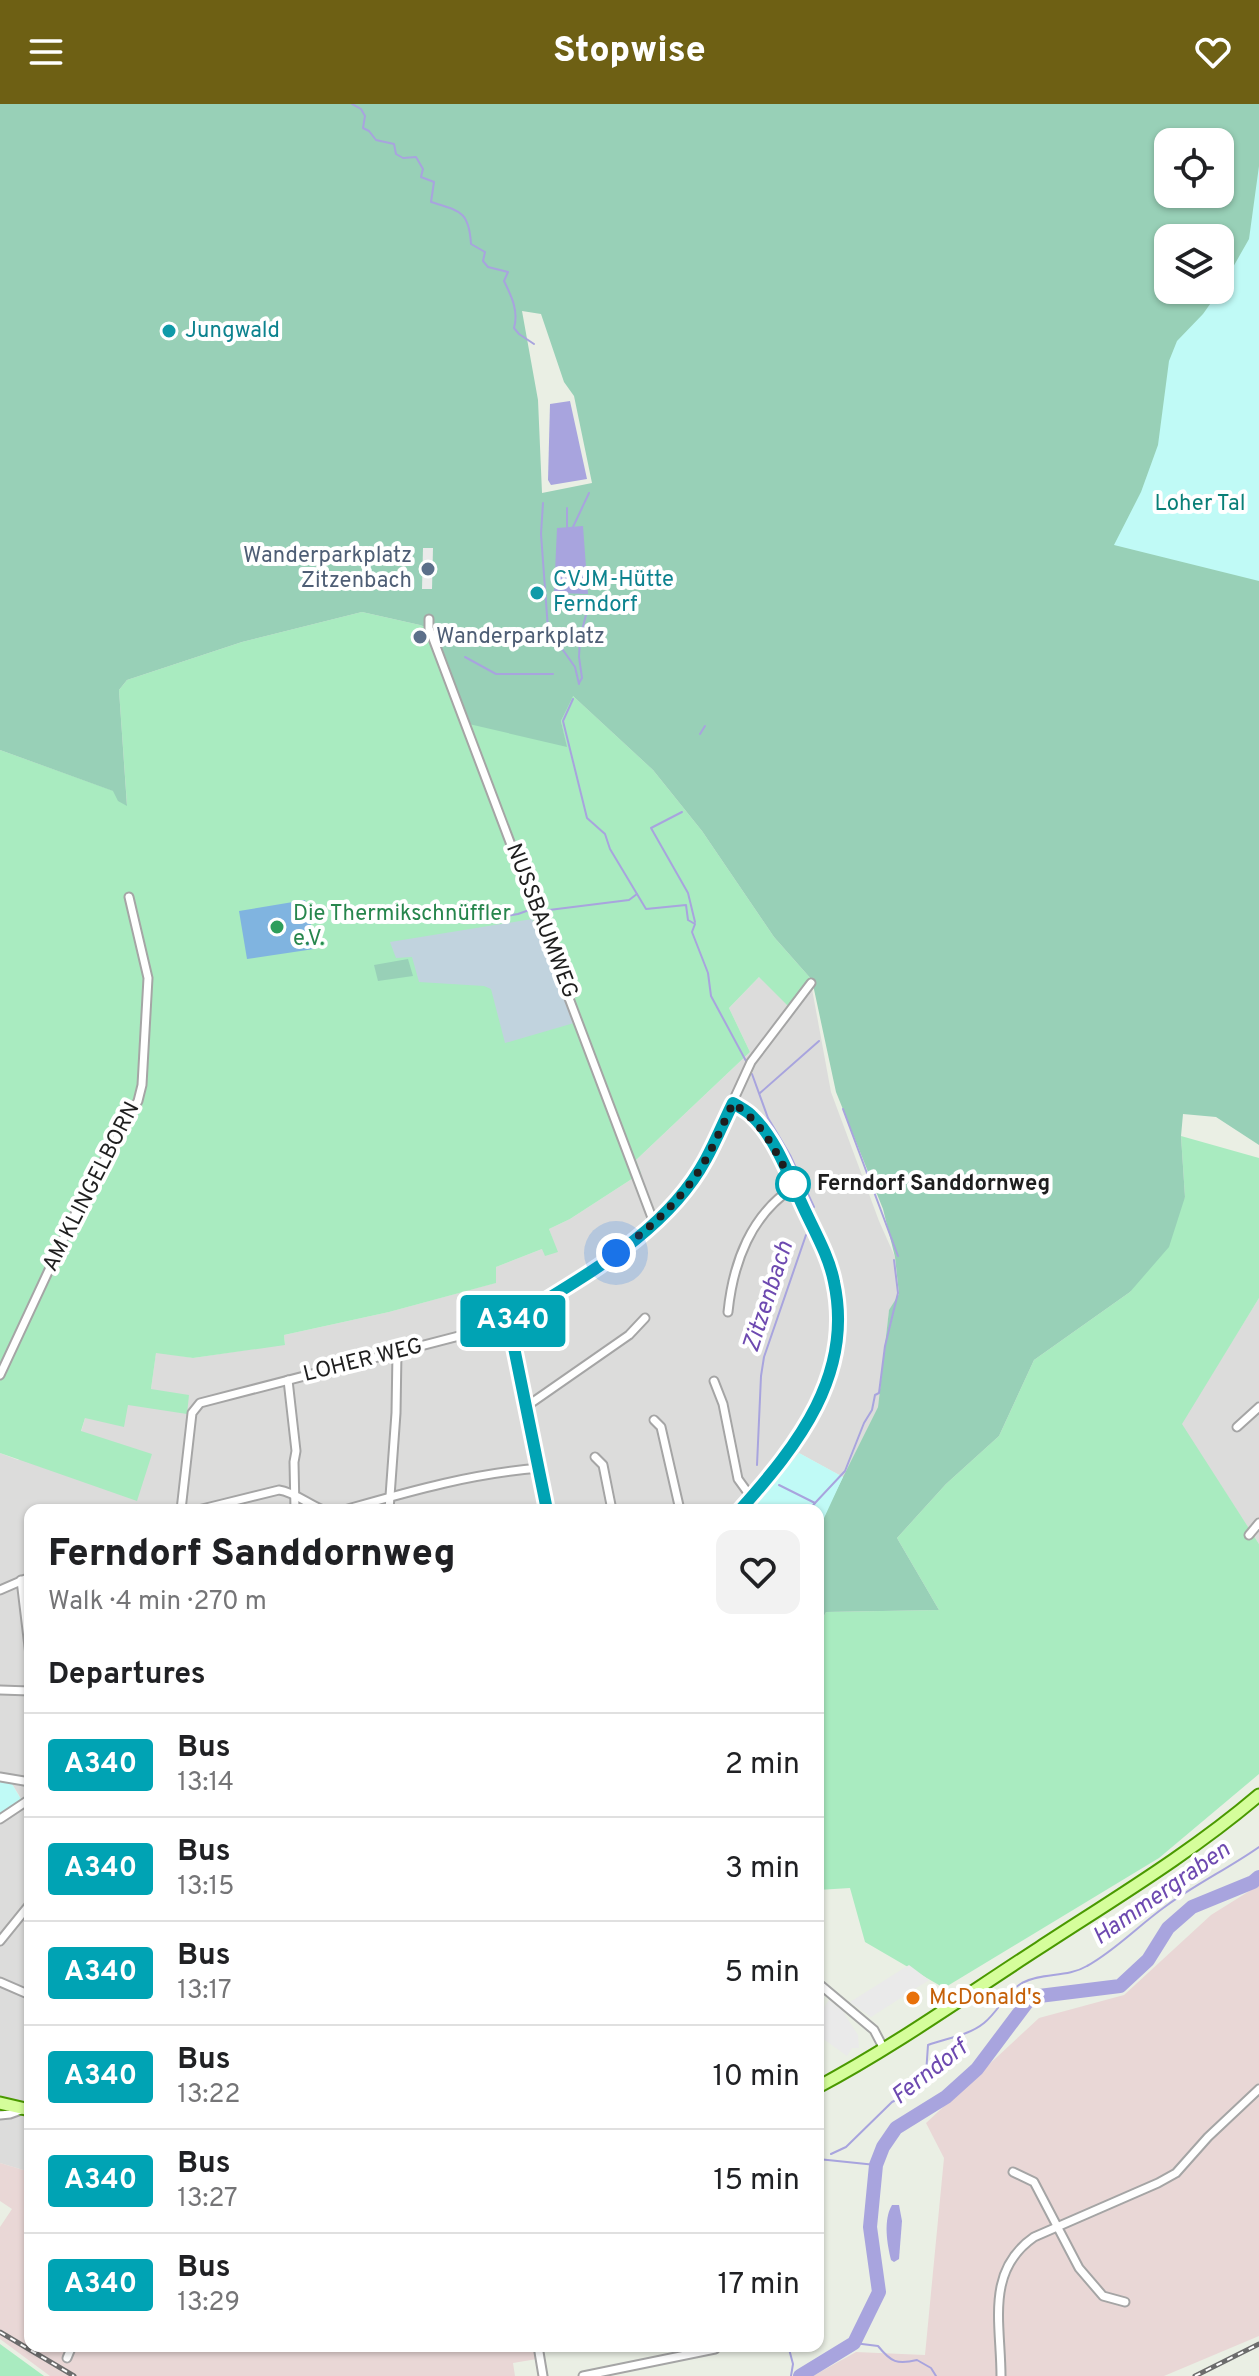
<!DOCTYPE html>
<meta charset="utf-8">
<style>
body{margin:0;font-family:Overpass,sans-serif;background:#f2f2f2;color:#202124;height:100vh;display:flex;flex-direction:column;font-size:30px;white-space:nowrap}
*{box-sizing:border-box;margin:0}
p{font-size:26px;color:#757577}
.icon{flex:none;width:44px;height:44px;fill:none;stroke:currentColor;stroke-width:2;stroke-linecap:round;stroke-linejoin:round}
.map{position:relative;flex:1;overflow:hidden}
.details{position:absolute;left:24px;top:1400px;width:800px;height:848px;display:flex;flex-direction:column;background:#fff;border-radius:16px;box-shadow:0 2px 6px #0004}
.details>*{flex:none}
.badge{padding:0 16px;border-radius:6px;font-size:28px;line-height:52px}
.buttons{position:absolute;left:1154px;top:24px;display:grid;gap:16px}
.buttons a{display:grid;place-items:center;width:80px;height:80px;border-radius:16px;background:#fff;box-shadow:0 2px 6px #0004;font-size:40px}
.you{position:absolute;width:40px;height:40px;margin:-20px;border:6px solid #fff;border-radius:50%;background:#1a73e8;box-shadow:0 0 0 12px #1a73e833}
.map>.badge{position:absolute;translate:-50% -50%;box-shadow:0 0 0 4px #fff}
h2{padding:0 24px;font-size:30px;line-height:72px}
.round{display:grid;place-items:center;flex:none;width:84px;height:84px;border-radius:16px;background:#f2f2f2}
.summary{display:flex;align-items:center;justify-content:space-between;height:136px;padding:0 24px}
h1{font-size:38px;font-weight:800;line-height:60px}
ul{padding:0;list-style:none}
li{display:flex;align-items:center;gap:24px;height:104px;padding:0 24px;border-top:2px solid #e0e0e0}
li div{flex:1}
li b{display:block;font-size:30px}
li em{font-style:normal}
li .badge{min-width:88px;font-weight:700;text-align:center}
header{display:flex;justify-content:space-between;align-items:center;height:104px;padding:0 24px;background:#6e6014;color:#fff;font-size:36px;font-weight:800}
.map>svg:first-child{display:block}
</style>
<header><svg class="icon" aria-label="menu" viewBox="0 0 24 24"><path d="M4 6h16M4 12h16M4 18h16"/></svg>Stopwise<svg class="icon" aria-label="heart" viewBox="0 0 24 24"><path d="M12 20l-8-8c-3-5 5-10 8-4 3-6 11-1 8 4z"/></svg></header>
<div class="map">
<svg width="1259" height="2272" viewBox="0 0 1259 2272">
<rect width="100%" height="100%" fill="#eaefe4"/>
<g fill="#dcdcdb">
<path d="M759,873L808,879L812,885L831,988L879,1117L895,1153L899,1190L889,1207L878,1303L843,1373L799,1349L751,1406H30V2068L0,2059V1710L22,1696L12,1680L0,1678V1349L18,1356L81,1328L85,1314L128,1301L151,1285L156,1248L193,1254L285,1240L284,1231L389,1208L495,1179L496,1163L542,1145L557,1148L549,1125L570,1115L641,1069L636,1056L750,948L729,904Z"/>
<path d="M1259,1194V1440L1181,1320Z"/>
</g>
<g fill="#e9d7d6">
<path d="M1259,1781V2232L1164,2272H813L856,2248L925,2251L944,2054L926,2019L1039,1914L1124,1891L1211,1811Z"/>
<path d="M0,2059L30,2068V2242H534L537,2255L513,2259L515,2272H50L0,2235V2123L12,2105L0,2097Z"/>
</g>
<g fill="#a9ebc0">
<path d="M362,508L420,521L433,526L566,642L561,617L572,591L653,666L702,727L774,833L812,876L790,904L759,873L729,904L750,948L636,1056L641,1069L570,1115L549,1125L558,1148L545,1152L542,1145L496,1163V1179L389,1208L284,1231L285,1241L193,1254L156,1249L151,1285L189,1291L187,1310L128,1301L124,1323L85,1314L81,1327L152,1350L137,1397L0,1349V646L114,687L127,701L119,586L127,576L242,538Z"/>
<path d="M1181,1032L1259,1054V1194L1182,1320L1259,1440V1670L1159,1754L944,1884L865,1838L850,1784L818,1786V1524L826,1508L939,1506L897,1434L946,1380L999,1332L1034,1256L1130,1188L1185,1093Z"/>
<path d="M0,2240L44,2272H0Z"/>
</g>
<g fill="#98d0b7" fill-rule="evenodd">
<path d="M0,0H1259V1041L1216,1013L1183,1010L1181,1032L1185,1093L1169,1143L1130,1188L1034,1256L999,1332L946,1380L897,1434L939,1506L826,1508L818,1524V1423L878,1303L889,1206L899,1190L895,1153L883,1105L836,988L812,876L774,833L702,727L653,666L573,592L561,617L567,643L469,620L433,526L420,521L362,508L242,538L127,576L119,586L127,702L118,697L113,687L0,646ZM1168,38H1220V90H1168ZM1168,134H1220V186H1168ZM522,207L541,210L564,278L574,292L592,379L542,389L538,296Z"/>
<path d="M408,855L413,872L378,877L374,861Z"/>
</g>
<path fill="#c1d3de" d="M532,815L574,919L505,939L491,885L484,882L419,878L412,853L396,854L390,838Z"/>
<g fill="#c0faf6">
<path d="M1259,62V477L1114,441L1141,388L1158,341L1169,257L1177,237L1203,210L1220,186L1249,135Z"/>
<path d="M799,1349L843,1373L818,1427V1406H751Z"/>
<path d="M0,1678L12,1680L22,1697L0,1710Z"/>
</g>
<path fill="#80b4e0" d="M305,796L315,839L314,845L247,855L239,807Z"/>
<g fill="#eaeaea">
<path d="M423,444H433L432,485H422Z"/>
<path d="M909,1861L929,1876L871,1913L850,1898Z"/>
<path d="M829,1896L842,1906L858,1931L859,1944H852L847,1952L818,1931V1912Z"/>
</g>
<g fill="#a8a4de">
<path d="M570,297L587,375L551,381L548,376L550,300Z"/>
<path d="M583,422L588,490L554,489L557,424Z"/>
<path d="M892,2101H899L902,2117L899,2155L894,2158L891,2156C887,2140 883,2116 892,2101Z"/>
</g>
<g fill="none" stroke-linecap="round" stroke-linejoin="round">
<g stroke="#a8a4de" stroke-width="2">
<path d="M352,0L361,5L365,12L363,24L369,27L376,36L394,40L396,50L403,54L416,53L423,65L421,73L434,78L431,98C460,107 469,107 471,140L485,148L483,157L488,163L508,168L504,177C511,191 519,207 514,224L519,230L534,240"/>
<path d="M543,399L541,430L548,525L575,563L579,580"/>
<path d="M567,423V404"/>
<path d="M573,423L589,389"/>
<path d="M465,553L496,570H553"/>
<path d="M579,579L582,574L579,553L580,534L586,511L582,498"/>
<path d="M573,595L563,617L587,714L605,730L610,745L646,805L686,801L688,816L695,820L692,828L708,869L711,892L746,957"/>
<path d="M700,630L705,622"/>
<path d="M682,708L651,724L688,789L695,818"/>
<path d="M541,807L629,796L637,790"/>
<path d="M535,814L542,832"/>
<path d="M463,819L518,810L532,805"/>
<path d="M752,970L768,1014L790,1051L814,1103"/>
<path d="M760,989L819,937"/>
<path d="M843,1005L898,1152"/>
<path d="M757,1361L761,1272L764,1253L806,1131"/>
<path d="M779,1381L815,1399L809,1406"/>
<path d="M815,1399L845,1367L864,1319L872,1306L875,1291L879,1289L885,1242L898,1189L894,1156"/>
<path d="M831,2050L846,2043L892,1998L919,1985L926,1970L928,1941C946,1934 968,1932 984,1919C999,1907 1005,1889 1022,1879C1042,1868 1067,1874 1087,1862C1116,1846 1139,1821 1166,1802C1196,1780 1229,1764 1259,1743"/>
<path d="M818,2055L876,2061"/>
<path d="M854,2239L878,2242C891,2258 897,2261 917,2256L931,2264L936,2272"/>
<path d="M786,2242L789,2245L793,2260L791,2272"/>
</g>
<path stroke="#a8a4de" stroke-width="14" d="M800,2272L854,2239L879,2188L870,2123L876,2061L883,2043L896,2024L946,1993L977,1965L1031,1893L1120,1882L1148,1856L1168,1824L1192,1803L1253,1778L1259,1773"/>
<defs>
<g id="minor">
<path d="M429,515V524L654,1119"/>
<path d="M733,999C739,1003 748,1008 753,1013C775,1034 789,1071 801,1098C812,1123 829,1151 834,1178C854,1270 797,1341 740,1406"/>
<path d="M728,1208C733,1159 751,1110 794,1083"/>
<path d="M509,1219L547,1406"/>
<path d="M0,1271L82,1095L138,997L142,981L148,874L129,793"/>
<path d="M288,1276L296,1347L294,1358L295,1406"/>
<path d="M714,1277L723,1300L738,1375L751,1393"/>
<path d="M527,1302L629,1231L645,1214"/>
<path d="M654,1316L661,1323L680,1406"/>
<path d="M1237,1323L1259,1303"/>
<path d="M595,1353L603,1361L612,1406"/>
<path d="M181,1406L192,1309L200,1299L509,1219L605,1157L654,1119L683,1088L706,1056L751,958L811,879"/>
<path d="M198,1406L279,1386C294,1388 308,1400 323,1406"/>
<path d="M344,1406C411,1387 469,1370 540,1364"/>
<path d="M389,1406L396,1309L397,1248"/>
<path d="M1249,1431L1259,1419"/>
<path d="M21,1476L30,1551"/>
<path d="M0,1486L30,1473"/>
<path d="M0,1586L30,1587"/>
<path d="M0,1673L30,1678"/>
<path d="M0,1715L30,1695"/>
<path d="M0,1837L30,1800"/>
<path d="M0,1878L30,1891"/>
<path d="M818,1879L874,1926L884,1945"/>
<path d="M0,2011L10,2010L24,2005"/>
<path d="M1013,2068L1034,2078L1079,2164L1103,2192L1125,2198"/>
<path d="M538,2242L543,2272"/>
<path d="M67,2254L72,2242"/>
<path d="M583,2272L715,2245V2242"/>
<path d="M1001,2272C1001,2220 985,2167 1034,2133L1158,2079L1176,2069L1208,2033L1259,1985"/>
</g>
<g id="primary">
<path d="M818,1983C895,1942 966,1891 1039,1844C1114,1795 1191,1749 1259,1691"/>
<path d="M0,1999L30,2006"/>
</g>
</defs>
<use href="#minor" stroke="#a5a5a5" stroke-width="11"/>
<use href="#primary" stroke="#4a9900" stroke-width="15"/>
<use href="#minor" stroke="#fff" stroke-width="7"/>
<use href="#primary" stroke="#d5fe9b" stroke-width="11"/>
<defs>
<g id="rail">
<path d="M0,2228L74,2272"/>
<path d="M1195,2272L1259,2240"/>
</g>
</defs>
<use href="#rail" stroke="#6c6c6c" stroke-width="5"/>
<use href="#rail" stroke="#fff" stroke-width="2" stroke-dasharray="6" stroke-linecap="butt"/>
</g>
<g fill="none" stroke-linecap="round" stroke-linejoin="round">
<defs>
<path id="line" d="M547,1406L509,1219C579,1174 665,1131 706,1055C716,1037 724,1017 733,999C739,1003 748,1007 753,1013C775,1034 789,1071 801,1098C812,1123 829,1151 834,1178C854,1270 798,1341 740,1406"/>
</defs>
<use href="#line" stroke="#fff" stroke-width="18"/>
<use href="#line" stroke="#00a3b4" stroke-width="12"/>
<path stroke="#1e1e1e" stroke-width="8" stroke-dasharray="0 14.4" d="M616,1149C651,1124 685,1093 706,1055C716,1037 724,1018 733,999C766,1022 776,1048 794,1083L793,1080"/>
</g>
<g fill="#0f9aa8" stroke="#fff" stroke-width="3">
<circle cx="169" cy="227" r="8"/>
<circle cx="537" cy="489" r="8"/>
</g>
<g fill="#5c6f8a" stroke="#fff" stroke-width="3">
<circle cx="428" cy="465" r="8"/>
<circle cx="420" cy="533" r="8"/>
</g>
<circle fill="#2e9e5b" stroke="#fff" stroke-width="3" cx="277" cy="823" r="8"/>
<circle fill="#fff" stroke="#00a3b4" stroke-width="4" cx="793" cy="1080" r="16"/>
<circle fill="#e8710a" stroke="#fff" stroke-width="3" cx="913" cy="1894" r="8"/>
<g text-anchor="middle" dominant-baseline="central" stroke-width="8" stroke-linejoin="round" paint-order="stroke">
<g font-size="22" fill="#0d838f" stroke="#fff" text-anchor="start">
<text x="185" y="227">Jungwald</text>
<text x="553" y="476">CVJM-Hütte<tspan x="553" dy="25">Ferndorf</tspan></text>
</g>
<g font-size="22" fill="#097f77" stroke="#fff">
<text x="1200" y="400">Loher Tal</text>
</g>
<g font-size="22" fill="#4e5e75" stroke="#fff" text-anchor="end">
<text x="412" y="452">Wanderparkplatz<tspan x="412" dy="25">Zitzenbach</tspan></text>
<text x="436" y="533" text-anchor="start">Wanderparkplatz</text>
</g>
<g font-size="22" fill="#27864d" stroke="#fff" text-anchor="start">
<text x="293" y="810">Die Thermikschnüffler<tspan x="293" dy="25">e.V.</tspan></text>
</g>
<g font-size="22" fill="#1e1e1e" stroke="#fff">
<text transform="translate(541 817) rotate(69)">NUSSBAUMWEG</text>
<text transform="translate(92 1083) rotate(-63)">AM KLINGELBORN</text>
<text transform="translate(363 1257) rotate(-14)">LOHER WEG</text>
</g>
<g font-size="22" font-weight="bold" fill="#1e1e1e" stroke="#fff" text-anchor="start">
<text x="817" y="1080">Ferndorf Sanddornweg</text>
</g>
<g font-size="22" fill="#c56008" stroke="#fff" text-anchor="start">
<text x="929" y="1894">McDonald's</text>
</g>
<g font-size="24" font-style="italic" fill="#6d49b0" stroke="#fff">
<text transform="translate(769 1193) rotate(-72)">Zitzenbach</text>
<text transform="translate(1162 1790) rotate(-35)">Hammergraben</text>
<text transform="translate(930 1969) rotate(-38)">Ferndorf</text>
</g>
</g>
</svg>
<div class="buttons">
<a><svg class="icon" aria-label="locate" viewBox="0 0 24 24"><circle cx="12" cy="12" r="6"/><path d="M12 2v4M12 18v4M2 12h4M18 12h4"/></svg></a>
<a><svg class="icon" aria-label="layers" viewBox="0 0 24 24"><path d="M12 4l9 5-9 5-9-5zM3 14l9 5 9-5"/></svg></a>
</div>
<div class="you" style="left:616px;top:1149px"></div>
<b class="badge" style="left:513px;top:1217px;background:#00a3b4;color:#fff">A340</b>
<section class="details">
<div class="summary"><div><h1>Ferndorf Sanddornweg</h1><p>Walk · 4 min · 270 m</p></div><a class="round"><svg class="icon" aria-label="heart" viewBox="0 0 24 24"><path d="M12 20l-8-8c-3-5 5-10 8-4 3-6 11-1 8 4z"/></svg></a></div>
<h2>Departures</h2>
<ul>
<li><span class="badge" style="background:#00a3b4;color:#fff">A340</span><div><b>Bus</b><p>13:14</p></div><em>2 min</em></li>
<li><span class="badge" style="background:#00a3b4;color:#fff">A340</span><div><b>Bus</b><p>13:15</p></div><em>3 min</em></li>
<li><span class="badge" style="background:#00a3b4;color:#fff">A340</span><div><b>Bus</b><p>13:17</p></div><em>5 min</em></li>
<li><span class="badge" style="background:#00a3b4;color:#fff">A340</span><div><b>Bus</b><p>13:22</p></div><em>10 min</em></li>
<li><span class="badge" style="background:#00a3b4;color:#fff">A340</span><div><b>Bus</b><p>13:27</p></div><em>15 min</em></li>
<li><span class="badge" style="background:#00a3b4;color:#fff">A340</span><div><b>Bus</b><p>13:29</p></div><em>17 min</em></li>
</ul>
</section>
</div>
